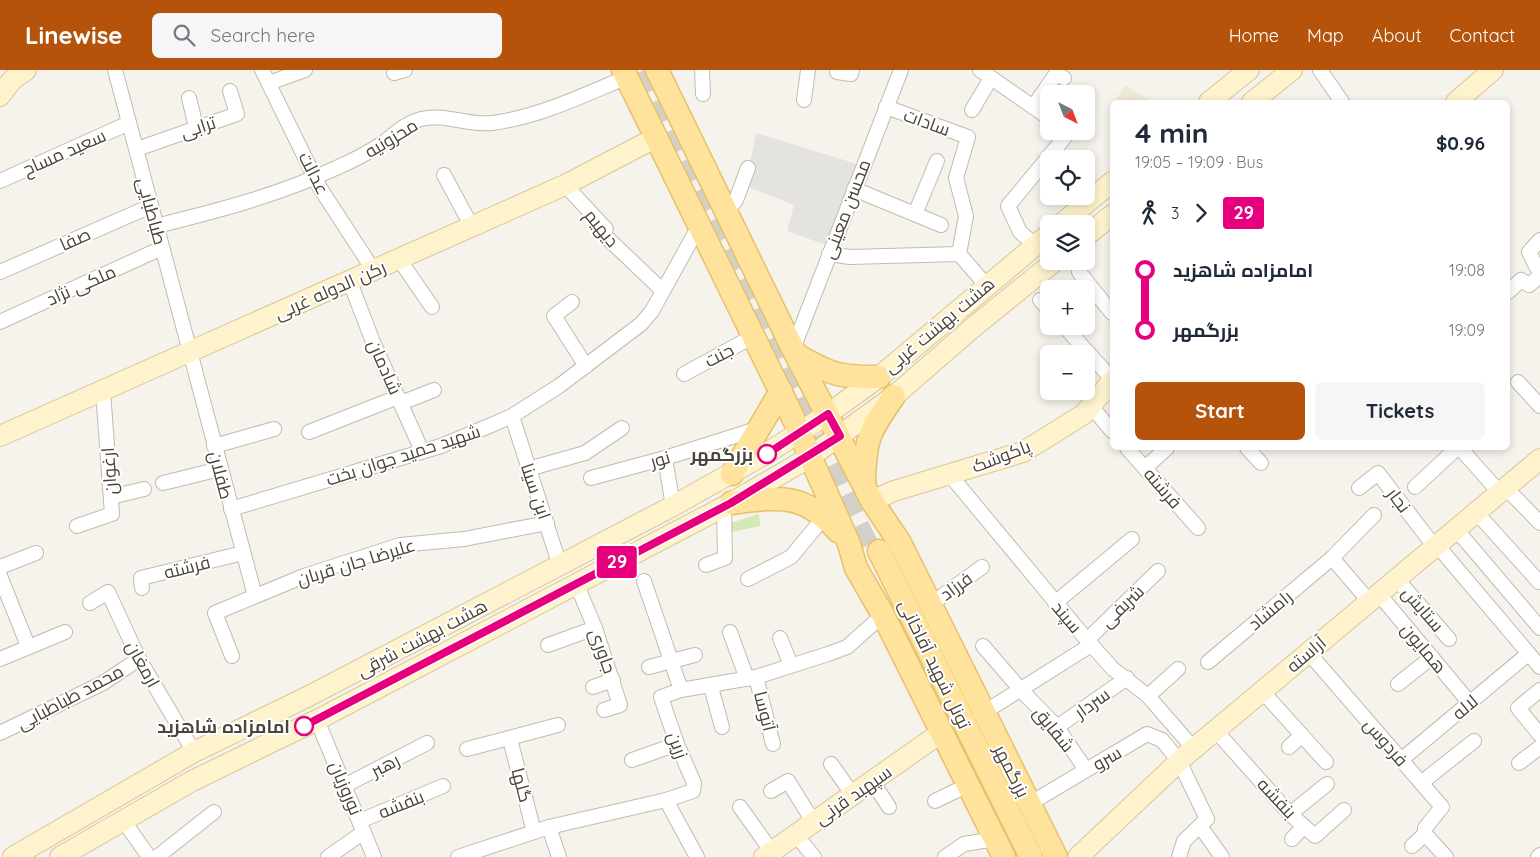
<!DOCTYPE html>
<meta charset="utf-8">
<style>
body{margin:0;font-family:Quicksand,Cairo,sans-serif;background:#f6f6f7;color:#1f2937;height:100vh;display:flex;flex-direction:column;font-size:19px;white-space:nowrap}
*{box-sizing:border-box;margin:0}
p{font-size:16px;color:#747a83}
.icon{flex:none;width:28px;height:28px;fill:none;stroke:currentColor;stroke-width:2;stroke-linecap:round;stroke-linejoin:round}
.map{position:relative;flex:1;overflow:hidden}
.sheet{position:absolute;left:1110px;top:30px;width:400px;height:350px;display:flex;flex-direction:column;background:#fff;border-radius:8px;box-shadow:0 2px 8px #0003}
.sheet>*{flex:none}
.badge{padding:0 10px;border-radius:4px;font-size:18px;line-height:32px}
.needle{width:32px;rotate:138deg}
.tools{position:absolute;left:1040px;top:15px;display:grid;gap:10px}
.tools a{display:grid;place-items:center;width:55px;height:55px;border-radius:8px;background:#fff;box-shadow:0 2px 8px #0003;font-size:25px}
.map>.badge{position:absolute;translate:-50% -50%;box-shadow:0 0 0 2px #fff}
.legs{display:flex;align-items:center;gap:8px;height:55px;padding:0 25px;font-size:16px}
.legs p{margin-inline-start:auto}
.headline{display:flex;align-items:center;justify-content:space-between;height:85px;padding:0 25px}
h1{font-size:28px;font-weight:700;line-height:38px}
.cta{display:flex;gap:10px;margin-top:auto;padding:10px 25px}
.cta a{flex:1;height:58px;border-radius:8px;background:#b45309;color:#fff;font-size:20px;font-weight:700;line-height:58px;text-align:center}
.cta a+a{background:#f6f6f7;color:#1f2937}
ul{padding:0 25px;list-style:none}
li{display:flex;align-items:center;gap:18px;height:60px;font-size:19px}
li i{display:grid;place-items:center;width:8px;height:100%;margin:0 6px;background:currentColor}
li i::after{content:'';width:12px;height:12px;margin:-6px;border:4px solid;border-radius:50%;background:#fff}
li p{margin-inline-start:auto}
li:first-child i{background:linear-gradient(#0000 50%,currentColor 0)}
li:last-child i{background:linear-gradient(currentColor 50%,#0000 0)}
header{display:flex;align-items:center;gap:30px;box-sizing:border-box;height:70px;padding:0 25px;background:#b45309;color:#fff}
header strong{font-size:24px}
nav{display:flex;gap:28px;margin-inline-start:auto;font-size:18px}
.search{width:350px;height:45px;background:#f6f6f7;display:flex;align-items:center;gap:12px;box-sizing:border-box;padding:0 18px;border-radius:8px;color:#747a83;font-size:19px}
.map>svg:first-child{display:block}
</style>
<header>
<strong>Linewise</strong>
<div class="search"><svg class="icon" aria-label="search" viewBox="0 0 24 24"><circle cx="10" cy="10" r="6"/><path d="M15 15l6 6"/></svg>Search here</div>
<nav><a>Home</a><a>Map</a><a>About</a><a>Contact</a></nav>
</header>
<div class="map">
<svg width="1540" height="787" viewBox="0 0 1540 787">
<rect width="100%" height="100%" fill="#f6f3ec"/>
<path fill="#efe8d6" d="M1126,15L1151,32H1114Z"/>
<path fill="#d2eab5" d="M759,444L760,456L727,463V454Z"/>
<path fill="#e5e3e0" d="M756,63L857,94L826,175L787,161L794,135L745,116Z"/>
<g fill="none" stroke-linecap="round" stroke-linejoin="round">
<g stroke="#d4d0c8" stroke-width="22" stroke-dasharray="22 11" stroke-linecap="butt">
<path d="M644,0L815,350"/>
<path d="M800,337L872,484"/>
</g>
<defs>
<g id="street">
<path d="M115,0L255,526"/>
<path d="M262,0L320,118L374,201"/>
<path d="M702,0L703,24"/>
<path d="M980,0L1049,48"/>
<path d="M1320,0L1342,32"/>
<path d="M837,2L851,4L852,0"/>
<path d="M394,3L405,0"/>
<path d="M269,13L305,0"/>
<path d="M189,28L196,57"/>
<path d="M804,30L808,0"/>
<path d="M886,37L968,67L956,108L966,146L959,184"/>
<path d="M1033,37L1056,4L1064,8"/>
<path d="M972,40L991,8"/>
<path d="M137,79L237,44L230,21"/>
<path d="M444,105L472,157"/>
<path d="M0,111L129,53"/>
<path d="M565,115L606,159L602,163L663,221"/>
<path d="M854,119L941,155"/>
<path d="M727,141L736,130L748,98"/>
<path d="M915,144L937,91"/>
<path d="M156,156C217,141 279,125 336,98C352,91 368,83 383,73C395,64 405,53 421,49C446,43 467,56 492,53C539,47 584,25 627,7"/>
<path d="M1540,170L1529,182L1540,204"/>
<path d="M1035,175L1020,162L1008,136L1069,62L1067,61"/>
<path d="M829,184L850,187L959,184L986,215"/>
<path d="M399,189L432,237"/>
<path d="M0,202L151,136"/>
<path d="M1079,202L1112,243"/>
<path d="M350,212L373,272L422,381"/>
<path d="M1508,222L1521,210L1529,215L1540,206"/>
<path d="M1040,230L1049,240"/>
<path d="M572,232L554,246L586,296"/>
<path d="M0,252L162,178"/>
<path d="M1064,256L1112,309"/>
<path d="M793,279L901,0"/>
<path d="M684,304L754,266"/>
<path d="M1518,312L1540,336"/>
<path d="M401,333L434,320"/>
<path d="M1091,336L1112,361"/>
<path d="M512,346L560,496"/>
<path d="M309,362L398,327"/>
<path d="M214,376L274,359"/>
<path d="M1127,378L1198,458"/>
<path d="M1247,378L1261,393"/>
<path d="M1460,378L1499,422"/>
<path d="M665,388L673,436"/>
<path d="M1145,398L1167,378"/>
<path d="M528,399L585,383L622,358"/>
<path d="M950,405L1087,570L1113,599L1148,626L1194,679"/>
<path d="M591,408L665,388L757,359"/>
<path d="M163,413L220,399"/>
<path d="M1415,417L1457,378"/>
<path d="M1505,417L1540,453"/>
<path d="M1359,418L1378,403L1434,476"/>
<path d="M111,427L144,419"/>
<path d="M231,439L441,376L489,356L512,346L559,316L641,254L652,241L700,154"/>
<path d="M1475,441L1539,512"/>
<path d="M77,456L112,444L103,321"/>
<path d="M1455,458L1540,558"/>
<path d="M1436,474L1540,597"/>
<path d="M1332,488L1369,531"/>
<path d="M706,495L725,488L724,436"/>
<path d="M0,497L36,483"/>
<path d="M0,506L28,576"/>
<path d="M1396,508L1449,569"/>
<path d="M748,509L791,487L825,446"/>
<path d="M644,511L681,620"/>
<path d="M576,513L595,558L620,635L604,640"/>
<path d="M142,518L141,508L243,483"/>
<path d="M1378,523L1469,632"/>
<path d="M90,533L108,522L139,589L194,682"/>
<path d="M1055,533L1132,469"/>
<path d="M930,535L982,497"/>
<path d="M730,562L747,609"/>
<path d="M780,568L791,595"/>
<path d="M1087,570L1158,501"/>
<path d="M548,575L595,558"/>
<path d="M983,576L1021,620L1057,657L1086,700"/>
<path d="M1308,582L1442,737L1425,758V764L1412,776"/>
<path d="M232,586L215,543L304,506L400,475L464,469L547,453"/>
<path d="M0,589L65,562"/>
<path d="M1208,592L1332,488L1374,445"/>
<path d="M649,597L695,585"/>
<path d="M756,607L773,674"/>
<path d="M1398,614L1432,587"/>
<path d="M593,617L613,610"/>
<path d="M711,617L722,657"/>
<path d="M1540,620L1518,638L1540,665"/>
<path d="M1262,621L1326,692"/>
<path d="M1148,626L1178,599"/>
<path d="M983,643L1091,575"/>
<path d="M317,650L374,787"/>
<path d="M1057,657L1127,608"/>
<path d="M1216,661L1290,744L1315,766L1344,740"/>
<path d="M0,663L103,613L139,589"/>
<path d="M510,669L534,762"/>
<path d="M1289,677L1302,665"/>
<path d="M467,679L558,655"/>
<path d="M632,690L677,674"/>
<path d="M1401,690L1528,584"/>
<path d="M1519,693L1540,677"/>
<path d="M831,694L853,725"/>
<path d="M872,711L889,737"/>
<path d="M1421,713L1474,671"/>
<path d="M344,716L427,673"/>
<path d="M771,721L788,711L814,753"/>
<path d="M666,730L697,787"/>
<path d="M935,731L968,715"/>
<path d="M1029,734L1147,664L1162,670L1179,691L1207,749L1184,771L1179,787"/>
<path d="M740,737L772,782"/>
<path d="M1290,744L1327,714"/>
<path d="M123,750L149,787"/>
<path d="M360,751L443,716"/>
<path d="M1200,756L1222,787"/>
<path d="M549,757L559,787"/>
<path d="M1425,764L1446,787"/>
<path d="M796,765L814,787"/>
<path d="M1292,769L1304,756"/>
<path d="M157,787L214,742"/>
<path d="M328,787L364,762"/>
<path d="M458,787L549,757L666,730L693,721L694,713L677,674L661,627L681,620L756,607L828,584L847,577L883,545"/>
<path d="M945,787L964,774L995,769"/>
<path d="M1538,787L1540,785"/>
</g>
<g id="secondary">
<path d="M0,26L12,10L26,0"/>
<path d="M1209,32L1249,0"/>
<path d="M1252,32L1292,0"/>
<path d="M1456,32L1493,0"/>
<path d="M1061,154L1112,112"/>
<path d="M1086,166L1112,145"/>
<path d="M0,366L565,115L657,67"/>
<path d="M872,431L894,421L1023,382L1084,344L1112,311"/>
<path d="M13,787L194,682L307,627L673,436L767,383L828,344L879,307L1049,164"/>
<path d="M60,787L192,711L317,650L731,433L810,387L894,326L976,255L1055,191"/>
<path d="M764,787L942,662"/>
<path d="M1078,787L1186,685L1540,389"/>
</g>
<g id="primary">
<path d="M623,0L790,341L849,474L856,498L883,545L1004,787"/>
<path d="M657,0L793,279L872,431L900,473L1056,787"/>
<path d="M797,285C831,305 839,307 879,307"/>
<path d="M732,404L781,321"/>
<path d="M864,412C865,368 869,362 894,326"/>
<path d="M731,433C779,427 803,422 838,461"/>
<path d="M879,481L1031,787"/>
</g>
</defs>
<use href="#street" stroke="#c2bbae" stroke-width="16"/>
<use href="#secondary" stroke="#d6c79b" stroke-width="22"/>
<use href="#primary" stroke="#e6c16a" stroke-width="25"/>
<use href="#street" stroke="#fff" stroke-width="14"/>
<use href="#secondary" stroke="#fff3cd" stroke-width="20"/>
<use href="#primary" stroke="#ffe39c" stroke-width="22"/>
</g>
<g fill="none" stroke-linecap="round" stroke-linejoin="round">
<defs>
<path id="line-1" d="M304,656L731,433L840,366L828,344L767,384"/>
</defs>
<use href="#line-1" stroke="#fff" stroke-width="11"/>
<use href="#line-1" stroke="#e6007e" stroke-width="8"/>
</g>
<g fill="#fff" stroke="#e6007e" stroke-width="2.5">
<circle cx="767" cy="384" r="9"/>
<circle cx="304" cy="656" r="9"/>
</g>
<g text-anchor="middle" dominant-baseline="central" stroke-width="4" stroke-linejoin="round" paint-order="stroke">
<g font-size="18" fill="#4b4439" stroke="#fff">
<text transform="translate(927 52) rotate(20)">سادات</text>
<text transform="translate(198 57) rotate(-18)">ترابی</text>
<text transform="translate(391 68) rotate(-31)">محزونیه</text>
<text transform="translate(64 82) rotate(-24)">سعید مساح</text>
<text transform="translate(314 103) rotate(63)">عدالت</text>
<text transform="translate(846 139) rotate(-69)">محسن معینی</text>
<text transform="translate(152 141) rotate(75)">طباطبایی</text>
<text transform="translate(602 158) rotate(51)">دیهیم</text>
<text transform="translate(75 169) rotate(-24)">صفا</text>
<text transform="translate(81 215) rotate(-24)">ملکی نژاد</text>
<text transform="translate(330 220) rotate(-24)">رکن الدوله غربی</text>
<text transform="translate(939 255) rotate(-40)">هشت بهشت غربی</text>
<text transform="translate(719 285) rotate(-28)">جنت</text>
<text transform="translate(385 297) rotate(66)">شادمان</text>
<text transform="translate(403 385) rotate(-18)">شهید حمید جوان بخت</text>
<text transform="translate(1001 386) rotate(-21)">پاکوشک</text>
<text transform="translate(660 389) rotate(-16)">نور</text>
<text transform="translate(109 401) rotate(-94)">ارغوان</text>
<text transform="translate(221 405) rotate(75)">طفلان</text>
<text transform="translate(1163 418) rotate(49)">فرشته</text>
<text transform="translate(536 421) rotate(71)">ابن سینا</text>
<text transform="translate(1399 430) rotate(53)">نجار</text>
<text transform="translate(356 492) rotate(-17)">علیرضا جان قربان</text>
<text transform="translate(187 497) rotate(-14)">فرشته</text>
<text transform="translate(956 516) rotate(-36)">فرزاد</text>
<text transform="translate(1122 536) rotate(-44)">شریفی</text>
<text transform="translate(1423 539) rotate(49)">ستایش</text>
<text transform="translate(1270 540) rotate(-40)">رامشاد</text>
<text transform="translate(1067 547) rotate(50)">سپند</text>
<text transform="translate(422 568) rotate(-28)">هشت بهشت شرقی</text>
<text transform="translate(1424 578) rotate(50)">همایون</text>
<text transform="translate(603 581) rotate(70)">جاوری</text>
<text transform="translate(1306 584) rotate(-40)">آراسته</text>
<text transform="translate(143 594) rotate(61)">ارمغان</text>
<text transform="translate(935 594) rotate(64)">تونل شهید آقاخانی</text>
<text transform="translate(70 627) rotate(-28)">محمد طباطبایی</text>
<text transform="translate(1092 633) rotate(-35)">سردار</text>
<text transform="translate(1465 637) rotate(-40)">لاله</text>
<text transform="translate(765 641) rotate(76)">آتوسا</text>
<text transform="translate(1054 659) rotate(51)">شقایق</text>
<text transform="translate(1386 672) rotate(49)">فردوس</text>
<text transform="translate(678 675) rotate(69)">زرین</text>
<text transform="translate(1107 688) rotate(-30)">سرو</text>
<text transform="translate(385 695) rotate(-27)">رهبر</text>
<text transform="translate(1012 701) rotate(63)">بزرگمهر</text>
<text transform="translate(522 715) rotate(75)">گلها</text>
<text transform="translate(346 718) rotate(67)">نوروزیان</text>
<text transform="translate(853 725) rotate(-35)">سپهبد قرنی</text>
<text transform="translate(1277 728) rotate(47)">بنفشه</text>
<text transform="translate(401 734) rotate(-22)">بنفشه</text>
</g>
<g font-size="18" font-weight="bold" fill="#4b4439" stroke="#fff" text-anchor="end">
<text x="753" y="384">بزرگمهر</text>
<text x="290" y="656">امامزاده شاهزید</text>
</g>
</g>
</svg>
<div class="tools">
<a><svg class="needle" viewBox="-14 -14 28 28"><path d="M0-13l5 13h-10z" fill="#e53935"/><path d="M0 13l5-13h-10z" fill="#747a83"/></svg></a>
<a><svg class="icon" aria-label="locate" viewBox="0 0 24 24"><circle cx="12" cy="12" r="6"/><path d="M12 2v4M12 18v4M2 12h4M18 12h4"/></svg></a>
<a><svg class="icon" aria-label="layers" viewBox="0 0 24 24"><path d="M12 4l9 5-9 5-9-5zM3 14l9 5 9-5"/></svg></a>
<a>+</a>
<a>−</a>
</div>
<b class="badge" style="left:617px;top:492px;background:#e6007e;color:#fff">29</b>
<section class="sheet">
<div class="headline"><div><h1>4 min</h1><p>19:05 – 19:09 · Bus</p></div><b>$0.96</b></div>
<div class="legs"><svg class="icon" aria-label="walk" viewBox="0 0 24 24"><circle cx="13" cy="4" r="2"/><path d="M13 8l-2 6 4 7M11 14l-3 7M7 12l3-4h3l4 4"/></svg>3<svg class="icon" aria-label="forward" viewBox="0 0 24 24"><path d="M9 5l7 7-7 7"/></svg><b class="badge" style="background:#e6007e;color:#fff">29</b></div>
<ul>
<li><i style="color:#e6007e"></i><b>امامزاده شاهزید</b><p>19:08</p></li>
<li><i style="color:#e6007e"></i><b>بزرگمهر</b><p>19:09</p></li>
</ul>
<div class="cta"><a>Start</a><a>Tickets</a></div>
</section>
</div>
